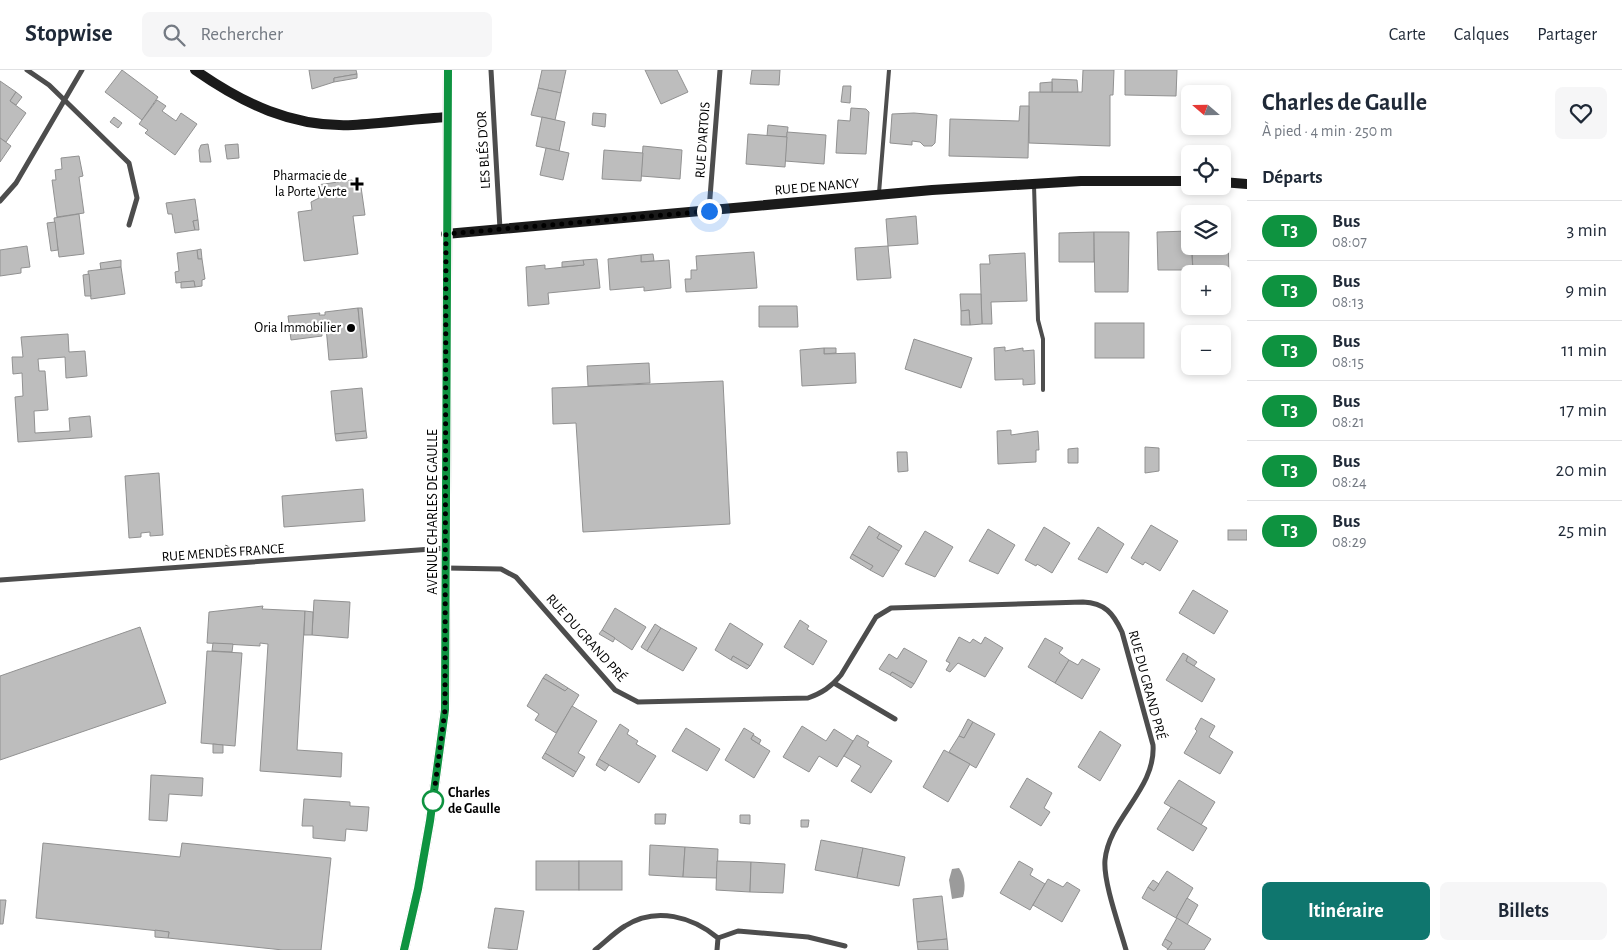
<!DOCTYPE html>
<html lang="fr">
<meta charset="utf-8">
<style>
body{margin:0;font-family:"Alegreya Sans",sans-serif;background:#f6f6f7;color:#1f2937;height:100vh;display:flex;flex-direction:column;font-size:19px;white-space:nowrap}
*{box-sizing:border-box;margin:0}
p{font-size:16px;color:#747a83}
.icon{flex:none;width:28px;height:28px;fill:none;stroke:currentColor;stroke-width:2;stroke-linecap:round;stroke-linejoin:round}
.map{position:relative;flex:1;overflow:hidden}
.side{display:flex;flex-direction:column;background:#fff;width:375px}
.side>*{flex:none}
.badge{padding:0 10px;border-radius:16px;font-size:18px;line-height:32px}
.needle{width:32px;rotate:290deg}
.buttons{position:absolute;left:1181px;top:15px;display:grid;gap:10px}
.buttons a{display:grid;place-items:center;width:50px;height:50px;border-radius:8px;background:#fff;box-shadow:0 2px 8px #0003;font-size:25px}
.you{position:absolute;width:25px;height:25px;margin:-12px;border:4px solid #fff;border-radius:50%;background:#1a73e8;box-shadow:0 0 0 8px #1a73e833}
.map>.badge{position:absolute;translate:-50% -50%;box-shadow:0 0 0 2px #fff}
h2{padding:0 15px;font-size:19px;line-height:45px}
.round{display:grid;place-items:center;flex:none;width:52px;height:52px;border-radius:8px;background:#f6f6f7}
.overview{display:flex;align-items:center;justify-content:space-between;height:85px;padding:0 15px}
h1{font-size:24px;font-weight:700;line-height:38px}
.button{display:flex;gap:10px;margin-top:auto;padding:10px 15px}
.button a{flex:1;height:58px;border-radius:8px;background:#0f766e;color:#fff;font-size:20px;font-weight:700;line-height:58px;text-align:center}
.button a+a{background:#f6f6f7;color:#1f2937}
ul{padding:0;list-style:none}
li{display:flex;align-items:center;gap:15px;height:60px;padding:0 15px;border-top:1px solid #e0e1e3}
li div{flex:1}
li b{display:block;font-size:19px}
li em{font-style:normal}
li .badge{min-width:55px;font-weight:700;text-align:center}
header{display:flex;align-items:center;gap:30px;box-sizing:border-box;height:70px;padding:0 25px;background:#fff;border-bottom:1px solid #e0e1e3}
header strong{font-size:24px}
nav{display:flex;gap:28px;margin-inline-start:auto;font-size:18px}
.search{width:350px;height:45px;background:#f6f6f7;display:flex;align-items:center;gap:12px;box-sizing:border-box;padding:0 18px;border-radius:8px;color:#747a83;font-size:19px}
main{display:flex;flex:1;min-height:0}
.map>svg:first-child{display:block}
</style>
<header>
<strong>Stopwise</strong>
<div class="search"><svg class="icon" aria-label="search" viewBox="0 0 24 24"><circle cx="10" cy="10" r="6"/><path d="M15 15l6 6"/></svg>Rechercher</div>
<nav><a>Carte</a><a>Calques</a><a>Partager</a></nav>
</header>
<main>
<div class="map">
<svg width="1247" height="880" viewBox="0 0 1247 880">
<rect width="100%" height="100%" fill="#fff"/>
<path fill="#9b9b9b" d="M959,798C965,806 966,818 963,827L952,829L949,810L952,799Z"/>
<g fill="#bdbdbd" stroke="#919191">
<path d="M122,0L158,27L142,50L105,22Z"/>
<path d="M309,0H356L357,4L334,8V12L312,19Z"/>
<path d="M542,0H566L561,23L538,18Z"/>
<path d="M645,0H677L688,22L661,34Z"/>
<path d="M752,0H780L779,15L750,14Z"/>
<path d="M1083,0H1114L1113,25H1110V76L1029,73V22H1082Z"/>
<path d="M1125,0H1177L1176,26L1125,25Z"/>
<path d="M357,4V8L334,12V8Z"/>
<path d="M1052,9L1077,10L1078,22H1052Z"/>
<path d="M0,11L16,22L10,31L26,43L6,72L0,68Z"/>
<path d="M1052,12V22H1040V13Z"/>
<path d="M843,16H851L850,33L841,32Z"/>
<path d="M538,18L561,23L555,50L531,45Z"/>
<path d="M16,22L22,27L16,35L10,31Z"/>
<path d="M157,30L166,36L162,41L176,51L181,43L197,54L175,85L145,63L148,60L139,54Z"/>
<path d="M1020,36H1029L1028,88L949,86L950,49L1019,51Z"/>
<path d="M851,38L866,39L869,42L866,84L836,83L838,50L850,51Z"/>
<path d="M593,43L606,44L605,57L592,55Z"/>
<path d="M914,43L937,45L935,73L932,76H924L920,72L912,71V75L890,73L892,44Z"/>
<path d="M114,47L122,53L118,58L110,52Z"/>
<path d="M542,47L565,52L559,81L536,76Z"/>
<path d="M768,55L788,57L787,67L767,66Z"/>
<path d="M787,62L826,65L824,94L785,91Z"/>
<path d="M748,64L787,67L785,97L746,94Z"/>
<path d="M0,68L11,76L0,92Z"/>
<path d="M208,74L211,92H200L199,80L201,75Z"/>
<path d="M238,74L239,88L227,89L225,75Z"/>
<path d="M643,76L682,80L680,109L641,106Z"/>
<path d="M546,78L569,83L563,110L540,105Z"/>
<path d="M604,80L643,83L641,111L602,109Z"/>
<path d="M79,86L83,106L79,107L84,143L57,147L52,110H56L55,100L62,99L61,88Z"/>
<path d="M352,110L361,117L365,145L353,146L358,184L304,191L298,142L312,140L311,132L319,128L317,115Z"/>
<path d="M195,129L198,150L193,151L195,160L175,163L172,144H168L166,133Z"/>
<path d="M79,144L84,184L59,187L54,148Z"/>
<path d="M916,146L918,174L888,176L886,149Z"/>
<path d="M198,150L199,160H195L193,151Z"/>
<path d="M55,152L58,180L51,181L47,153Z"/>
<path d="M1222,160H1228L1229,209H1222V204H1193L1192,176H1222Z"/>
<path d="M1190,161L1193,200H1158L1157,162Z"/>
<path d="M1094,162V192H1059V163Z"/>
<path d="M1094,162H1129L1128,222H1095Z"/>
<path d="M27,176L30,197L21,198V203L0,206V180Z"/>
<path d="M888,176L891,208L857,210L855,178Z"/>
<path d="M201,179L202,189H198L197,180Z"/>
<path d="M197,180L198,189H202L205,209L202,210V216L195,217L194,211L176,213L175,202L179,201L177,183Z"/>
<path d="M754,182L757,218L686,222L685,209H691V200H697L696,186Z"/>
<path d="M1025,183L1027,231L991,232L992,254H982L980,194H990L989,185Z"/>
<path d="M653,184L654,191L641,192V185Z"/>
<path d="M641,185V192L669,190L671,218L644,221V217L610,220L608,189Z"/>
<path d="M597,189L600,218L548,223L549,234L528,236L526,197L545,195V199L584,195L583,190Z"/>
<path d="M121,190V197L101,200L100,193Z"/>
<path d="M583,190L584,195L562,197V192Z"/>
<path d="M121,197L125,224L91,229L88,201Z"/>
<path d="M89,204L91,226H85L83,205Z"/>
<path d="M194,211L195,217L181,218V212Z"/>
<path d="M960,224H981L982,254L970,255L969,240L961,241Z"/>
<path d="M759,236H797L798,257H759Z"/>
<path d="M358,238L363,288L329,290L326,257H321L322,266L291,270L288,246L320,243L319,245H325V242Z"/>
<path d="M358,238H362L367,287L363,288Z"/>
<path d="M969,240L970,255H961V241Z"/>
<rect x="1095" y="253" width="49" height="35"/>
<path d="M68,264L69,282L85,281L87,306L66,308L65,287L38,289L39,301H45L48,340L34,341L35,363L70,361L69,348L90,346L92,367L18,372L15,327L23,326L22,303L13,304L12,287H23L21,267Z"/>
<path d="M914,269L972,288L961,318L905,299Z"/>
<path d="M1005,277V281L1023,278V281L1034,280L1035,314L1023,315V309L995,310L994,278Z"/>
<path d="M824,278H836V283L824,284Z"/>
<path d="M824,278V284L855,283L856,313L802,316L800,280Z"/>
<path d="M649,293L650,313L588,316L587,296Z"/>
<path d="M723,311L730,454L583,462L576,353L553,354L552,318Z"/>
<path d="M362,318L366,361L335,364L331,321Z"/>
<path d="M1011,360V365L1038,361L1039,380H1036V392L998,394L997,361Z"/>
<path d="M366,361L367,368L336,371L335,364Z"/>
<path d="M1145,377L1159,378V401L1145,403Z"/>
<path d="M1078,378V393H1068V379Z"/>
<path d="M897,382H907L908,401L898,402Z"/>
<path d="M159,403L163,465L150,466V462L141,463V467L129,468L125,406Z"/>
<path d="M363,419L365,451L284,457L282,426Z"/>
<path d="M1151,455L1178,471L1160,501L1145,492L1143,495L1131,488Z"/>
<path d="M869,456L880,463L877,468L899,481L883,507L870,500L873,496L852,484Z"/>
<path d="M1044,457L1070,473L1052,503L1037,494L1036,496L1025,490Z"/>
<path d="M1098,457L1124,474L1107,503L1078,489Z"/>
<path d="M988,459L1015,475L998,504L969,491Z"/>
<rect x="1228" y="460" width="19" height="10"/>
<path d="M925,461L953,477L935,507L905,494Z"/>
<path d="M880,463L902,476L899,481L877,468Z"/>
<path d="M852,484L873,496L870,500L850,488Z"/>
<path d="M1193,520L1228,541L1214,564L1179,543Z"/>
<path d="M314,530L350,532L348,568L312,565Z"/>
<path d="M263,536L262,539L305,541L297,680L342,683L341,707L260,701L268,574L260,573V576L207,573L209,542Z"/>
<path d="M615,538L646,557L632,580L602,560Z"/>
<path d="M305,541L313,542L312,565H304Z"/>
<path d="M800,550L809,556L807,559L827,571L813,595L784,577Z"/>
<path d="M730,553L763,574L750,596L733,586L731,590L715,580Z"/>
<path d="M655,554L661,558L647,581L641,577Z"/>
<path d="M140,557L166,633L0,690V606Z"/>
<path d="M661,558L697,578L683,601L647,581Z"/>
<path d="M602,560L615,568L613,572L599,564Z"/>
<path d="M959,567L970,573L973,569L981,574L985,567L1003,578L985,607L958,593L950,602L946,600L950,593L946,591Z"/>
<path d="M1045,568L1063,578L1059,583L1069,590L1055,613L1028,597Z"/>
<path d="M213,573L233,574L232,582L212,581Z"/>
<path d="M904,578L927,591L914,614L892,602L890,605L879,599L889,584L897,589Z"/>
<path d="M207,581L242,583L235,676L201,673Z"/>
<path d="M1183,583L1188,586L1186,591L1215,609L1202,632L1166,610Z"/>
<path d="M733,586L750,596L747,599L731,590Z"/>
<path d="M1188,586L1197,592L1194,596L1186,591Z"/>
<path d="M1082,589L1100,599L1082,629L1055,613L1069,590L1078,595Z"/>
<path d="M892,602L914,614L911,618L890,605Z"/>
<path d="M546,604L568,618L565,621L543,608Z"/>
<path d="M543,608L565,621L568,618L579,625L556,663L535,650L539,644L527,636Z"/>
<path d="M572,636L597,651L578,683L585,687L576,702L545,683Z"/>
<path d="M1201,648L1215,656L1209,667L1233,682L1220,704L1184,683L1197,661L1195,659Z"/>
<path d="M968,649L973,652L964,668L959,666Z"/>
<path d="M973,652L995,664L976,698L949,682L959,666L964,668Z"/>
<path d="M620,654L629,660L627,664L638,671L636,674L656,686L639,713L599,689Z"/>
<path d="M802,656L826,671L834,659L853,671L837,697L819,686L809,702L783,687Z"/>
<path d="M686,658L720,679L707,701L672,681Z"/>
<path d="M744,658L754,664L751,669L770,681L754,708L725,690Z"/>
<path d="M1100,661L1121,675L1100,711L1078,697Z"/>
<path d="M753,665L761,670L759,674L751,669Z"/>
<path d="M857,665L869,672L867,676L892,691L871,723L851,711L861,696L844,686Z"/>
<path d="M213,674L223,675V683H213Z"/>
<path d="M944,680L970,694L948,732L923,717Z"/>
<path d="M545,683L576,702L573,707L542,688Z"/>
<path d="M599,689L609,695L605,701L596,695Z"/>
<path d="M151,705L203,708L202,726L169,724L167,751L149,750Z"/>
<path d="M1027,708L1052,723L1044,738L1050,742L1041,756L1010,737Z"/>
<path d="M1179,710L1215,732L1201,755L1164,733Z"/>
<path d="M304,729L350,732V736L369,737L367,761L346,759L345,771L313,768V756H302Z"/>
<path d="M1171,737L1207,758L1193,781L1157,759Z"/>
<path d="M655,744H666L665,754H655Z"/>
<path d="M740,745H750V754L740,753Z"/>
<path d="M801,750H809L808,757H801Z"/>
<path d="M821,770L863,778L857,808L815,800Z"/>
<path d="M43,773L180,787L182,773L331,788L321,880H283L168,868L169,862L36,848Z"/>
<path d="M650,775L685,777L683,807L649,805Z"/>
<path d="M685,777L718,779L717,808L683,807Z"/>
<path d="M863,778L905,787L899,816L857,808Z"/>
<rect x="536" y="791" width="43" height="29"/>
<rect x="579" y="791" width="43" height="29"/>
<path d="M717,791L751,792L750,822L716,820Z"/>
<path d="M1019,791L1033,799L1030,805L1045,814L1030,840L1000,823Z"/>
<path d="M751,792L785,794L783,823L750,822Z"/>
<path d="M1167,801L1193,818L1176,848L1142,828L1148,817L1154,821Z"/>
<path d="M1048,809L1063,817L1067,812L1080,820L1062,852L1033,835Z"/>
<path d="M1153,810L1159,814L1154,821L1148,817Z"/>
<path d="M942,826L947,869L917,872L913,829Z"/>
<path d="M1187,828L1198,835L1187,855L1176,848Z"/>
<path d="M0,830H6L3,854H0Z"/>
<path d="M495,838L524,841L517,880L488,878Z"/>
<path d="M1177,848L1211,869L1204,880H1167L1172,873L1165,869Z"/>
<path d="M155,860L169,862L168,868L155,867Z"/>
<path d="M947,869L948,880H918L917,872Z"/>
<path d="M1165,869L1172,873L1168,879L1162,875Z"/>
</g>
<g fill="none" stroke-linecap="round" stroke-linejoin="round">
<g stroke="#4d4d4d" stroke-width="4">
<path d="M1034,115L1038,250L1043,269V320"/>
<path d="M879,123L889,0"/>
</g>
<g stroke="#4d4d4d" stroke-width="5">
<path d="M27,0L49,15L129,93L137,128L129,155"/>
<path d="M491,0L500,159"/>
<path d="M0,131L16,113L82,0"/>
<path d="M709,140L720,0"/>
<path d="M447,498L501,499L516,507L615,620L638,632L808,628C822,623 831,617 841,605L876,547L891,538L1083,532C1105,533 1113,543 1122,562L1153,675C1156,719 1109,748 1105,790C1103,812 1120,858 1126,880"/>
<path d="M0,510L446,478"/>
<path d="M834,613L895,649"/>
<path d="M718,868L738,861L808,867L845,876"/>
<path d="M595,880C605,872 615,862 625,856C656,836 693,847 718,868L717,880"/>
</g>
<g stroke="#1a1a1a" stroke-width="10">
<path d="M195,0C242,33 293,58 353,55C385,53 416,49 448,47"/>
<path d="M1222,112L1247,114"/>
<path d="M446,164L932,120L1081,111H1190"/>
<path d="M404,880L418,819L430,751L445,640L448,0"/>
</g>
</g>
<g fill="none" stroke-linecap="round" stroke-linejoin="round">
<defs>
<path id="line" d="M404,880L418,819L430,751L445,640L448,0"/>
</defs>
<use href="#line" stroke="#fff" stroke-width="11"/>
<use href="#line" stroke="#0e9340" stroke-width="8"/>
<path stroke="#000" stroke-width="5" stroke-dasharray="0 9" d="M433,731L445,640L446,164L709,141"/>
</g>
<g fill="#000" stroke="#fff" stroke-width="2">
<path d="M354.5 106.5h5v5h5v5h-5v5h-5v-5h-5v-5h5z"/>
<circle cx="351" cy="258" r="5"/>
</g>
<circle fill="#fff" stroke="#0e9340" stroke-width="2.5" cx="433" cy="731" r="10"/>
<g text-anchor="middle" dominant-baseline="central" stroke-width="4.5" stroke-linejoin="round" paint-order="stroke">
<g font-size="14" fill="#000" stroke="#fff">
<text transform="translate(703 70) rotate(-86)">RUE D'ARTOIS</text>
<text transform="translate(484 80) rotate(-93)">LES BLÉS D'OR</text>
<text transform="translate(817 117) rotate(-5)">RUE DE NANCY</text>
<text transform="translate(433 442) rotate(-90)">AVENUE CHARLES DE GAULLE</text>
<text transform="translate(223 483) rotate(-4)">RUE MENDÈS FRANCE</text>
<text transform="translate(586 568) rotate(48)">RUE DU GRAND PRÉ</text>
<text transform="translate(1147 615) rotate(75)">RUE DU GRAND PRÉ</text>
</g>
<g font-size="14" fill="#000" stroke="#fff" text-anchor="end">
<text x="347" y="106">Pharmacie de<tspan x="347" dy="16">la Porte Verte</tspan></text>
<text x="341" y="258">Oria Immobilier</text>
</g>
<g font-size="14" font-weight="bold" fill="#000" stroke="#fff" text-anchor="start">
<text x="448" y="723">Charles<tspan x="448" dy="16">de Gaulle</tspan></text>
</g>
</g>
</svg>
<div class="buttons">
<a><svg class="needle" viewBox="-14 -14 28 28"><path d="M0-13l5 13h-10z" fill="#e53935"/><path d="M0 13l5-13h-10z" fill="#747a83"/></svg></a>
<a><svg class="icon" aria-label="locate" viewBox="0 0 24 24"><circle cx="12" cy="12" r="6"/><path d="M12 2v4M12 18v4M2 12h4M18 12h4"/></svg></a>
<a><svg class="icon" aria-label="layers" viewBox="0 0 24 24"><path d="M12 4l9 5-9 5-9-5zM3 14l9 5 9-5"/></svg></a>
<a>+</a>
<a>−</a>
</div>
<div class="you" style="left:709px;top:141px"></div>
</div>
<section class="side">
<div class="overview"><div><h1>Charles de Gaulle</h1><p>À pied · 4 min · 250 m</p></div><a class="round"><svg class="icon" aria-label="heart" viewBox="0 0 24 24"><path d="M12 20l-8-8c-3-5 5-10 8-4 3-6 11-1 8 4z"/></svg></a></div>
<h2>Départs</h2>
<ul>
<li><span class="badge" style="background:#0e9340;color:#fff">T3</span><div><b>Bus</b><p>08:07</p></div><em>3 min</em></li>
<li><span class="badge" style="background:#0e9340;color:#fff">T3</span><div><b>Bus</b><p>08:13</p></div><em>9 min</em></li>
<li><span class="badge" style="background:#0e9340;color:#fff">T3</span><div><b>Bus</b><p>08:15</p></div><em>11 min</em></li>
<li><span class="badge" style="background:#0e9340;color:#fff">T3</span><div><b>Bus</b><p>08:21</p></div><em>17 min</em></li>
<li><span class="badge" style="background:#0e9340;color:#fff">T3</span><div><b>Bus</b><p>08:24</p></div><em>20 min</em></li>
<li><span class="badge" style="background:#0e9340;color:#fff">T3</span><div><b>Bus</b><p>08:29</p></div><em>25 min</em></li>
</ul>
<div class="button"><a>Itinéraire</a><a>Billets</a></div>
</section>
</main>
